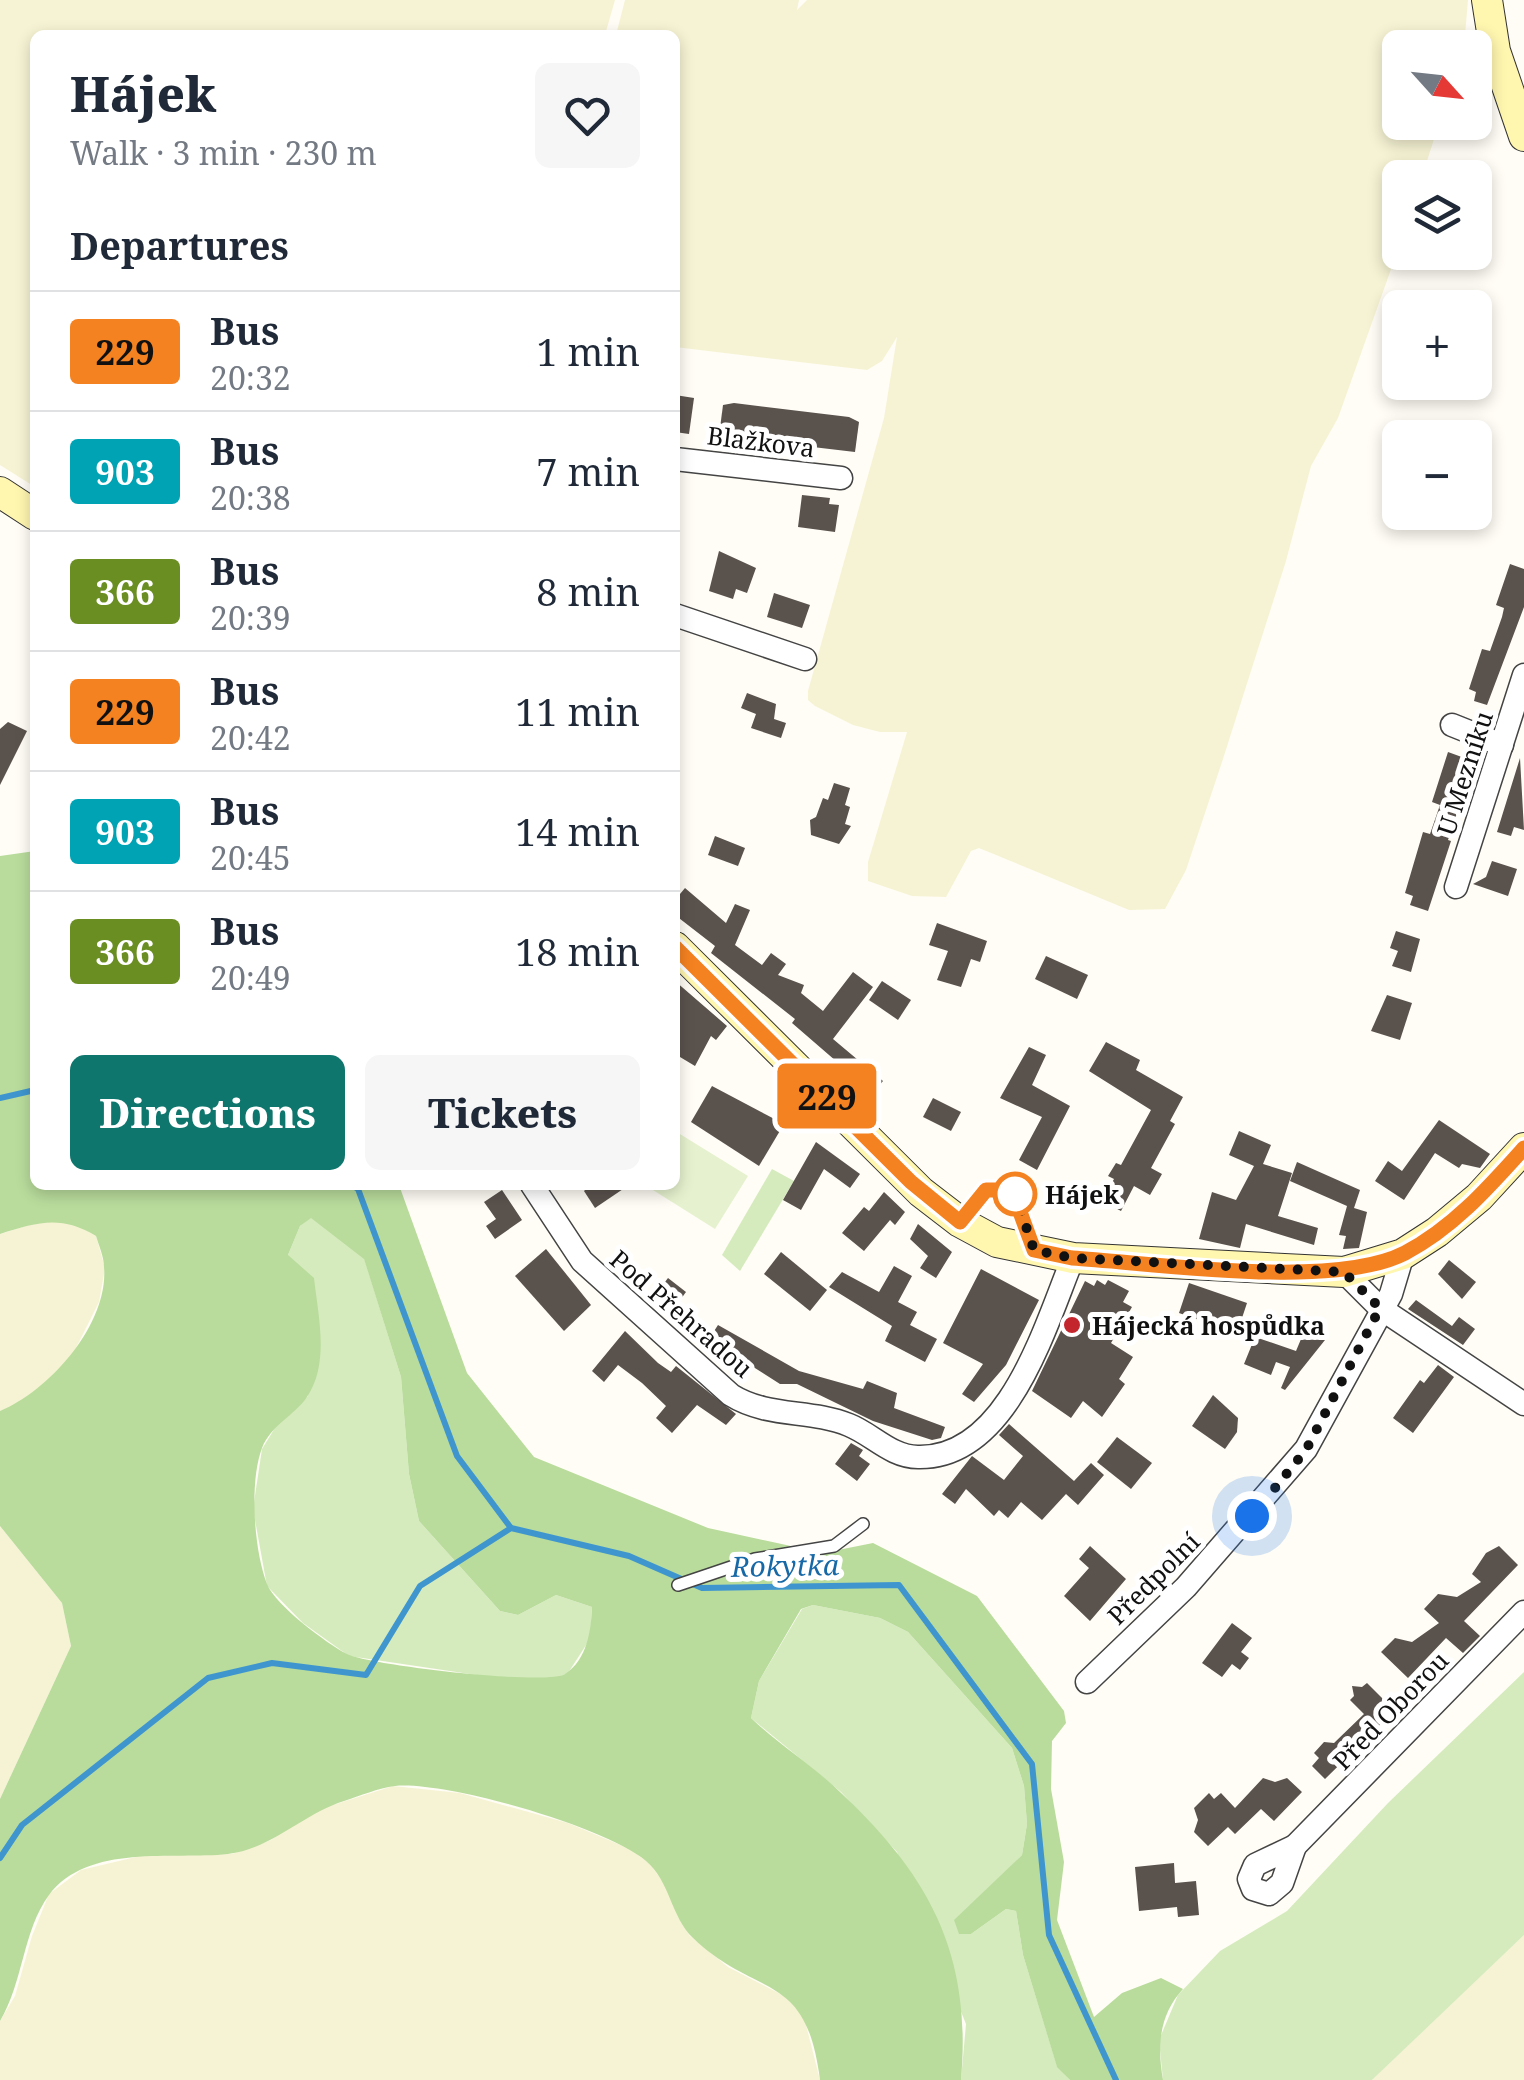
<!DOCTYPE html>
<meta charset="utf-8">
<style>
body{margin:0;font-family:"Noto Serif",serif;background:#f6f6f7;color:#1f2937;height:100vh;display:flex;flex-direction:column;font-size:38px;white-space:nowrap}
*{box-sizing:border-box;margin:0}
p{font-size:32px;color:#747a83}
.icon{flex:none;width:55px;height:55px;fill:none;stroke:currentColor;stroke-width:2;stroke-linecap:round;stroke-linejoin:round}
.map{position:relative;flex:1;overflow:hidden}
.details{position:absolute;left:30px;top:30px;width:650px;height:1160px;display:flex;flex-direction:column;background:#fff;border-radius:15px;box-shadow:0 5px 15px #0003}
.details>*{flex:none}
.badge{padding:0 20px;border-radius:8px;font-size:35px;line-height:65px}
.needle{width:65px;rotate:117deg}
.buttons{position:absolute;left:1382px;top:30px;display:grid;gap:20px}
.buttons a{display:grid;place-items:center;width:110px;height:110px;border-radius:15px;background:#fff;box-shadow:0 5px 15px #0003;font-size:50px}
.you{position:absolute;width:50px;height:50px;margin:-25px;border:8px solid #fff;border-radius:50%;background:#1a73e8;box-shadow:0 0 0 15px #1a73e833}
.map>.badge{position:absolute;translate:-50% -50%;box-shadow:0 0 0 5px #fff}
h2{padding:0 40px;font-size:38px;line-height:90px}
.round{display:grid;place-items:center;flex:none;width:105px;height:105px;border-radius:15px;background:#f6f6f7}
.overview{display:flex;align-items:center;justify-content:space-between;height:170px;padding:0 40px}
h1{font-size:48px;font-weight:800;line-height:75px}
.action{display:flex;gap:20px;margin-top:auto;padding:20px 40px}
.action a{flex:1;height:115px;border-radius:15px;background:#0f766e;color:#fff;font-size:40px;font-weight:800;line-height:115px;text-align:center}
.action a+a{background:#f6f6f7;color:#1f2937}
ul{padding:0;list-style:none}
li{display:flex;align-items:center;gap:30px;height:120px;padding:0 40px;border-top:2px solid #e0e1e3}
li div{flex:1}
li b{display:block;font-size:38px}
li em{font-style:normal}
li .badge{min-width:110px;font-weight:700;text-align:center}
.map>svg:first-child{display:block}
</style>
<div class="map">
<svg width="1524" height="2080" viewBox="0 0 1524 2080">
<rect width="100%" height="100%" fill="#fffdf5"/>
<g fill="#f6f3d4">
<path d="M0,0H615L605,35H35V487L0,465Z"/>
<path d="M625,0H799L797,10L807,0H1468L1464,47L1400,48V122L1439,123L1422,177L1400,178V244L1338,418L1311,466L1286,561L1222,762L1186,870L1165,909L1129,910L979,848L971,851L946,897L912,896L868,881V862L907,732H880L853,725L815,706L808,700V691L884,418L897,337L882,361L867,370L675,347V35H616Z"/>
<path d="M42,1221L72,1222L96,1236L105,1268L99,1302L72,1356L28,1400L0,1411V1234Z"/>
<path d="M0,1526L62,1603L71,1646L0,1799Z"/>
<path d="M393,1786L460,1793L568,1823L630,1849L650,1864L669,1890L689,1935L728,1967L794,2001L804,2017L820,2080H0V2021L15,1996L32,1936L49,1894L81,1870L140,1856L232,1854L271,1840L314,1811Z"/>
<path d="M1524,1935V2080H1372L1447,2007Z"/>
</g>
<g fill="#d5ebbd">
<path d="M772,1169L794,1181L740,1271L722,1255Z"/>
<path d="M311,1217L364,1258L401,1377L409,1474L419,1521L500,1611L518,1615L556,1595L592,1607L590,1639L568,1673L550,1681H517L349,1656L303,1623L267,1586L253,1509L262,1449L278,1423L308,1396L288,1255L300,1226Z"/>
<path d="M813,1605L880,1618L908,1632L1012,1748L1024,1786L1027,1824L1022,1855L955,1920L971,1934L1006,1909L1016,1911L1023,1955L1057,2066L1070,2080H961L966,2024L897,1852L841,1792L751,1718L759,1681L802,1609Z"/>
<path d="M1524,1672V1935L1372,2080H1163L1159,2040L1178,1995L1220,1951L1287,1911L1388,1803Z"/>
</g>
<path fill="#b9dc9c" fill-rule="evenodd" d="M35,851V1185H399L467,1373L534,1457L708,1528L823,1553L873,1543L977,1596L1064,1711L1066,1723L1052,1741L1051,1789L1064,1862L1057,1920L1094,2017L1122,1993L1161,1978L1183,1989C1159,2015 1157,2046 1163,2080H1070L1057,2067L1023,1955L1016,1911L1006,1909L971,1934H959L954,1920L1022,1855L1027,1824L1024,1786L1012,1748L908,1632L880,1618L813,1605L801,1609L759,1681L751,1718C779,1745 811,1764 839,1791C930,1876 972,1954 961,2080H820C806,1969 758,2000 693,1938C671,1917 670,1881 646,1861C606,1827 447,1781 395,1786C378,1788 360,1796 344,1801C303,1814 271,1849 228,1854C173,1860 88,1843 49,1895C23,1930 23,1983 0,2021V1799L71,1646L62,1603L0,1526V1411C49,1391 109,1324 104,1267C104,1257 99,1246 96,1236C61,1215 38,1222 0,1234V856ZM311,1218L364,1259L401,1377L409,1474L419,1521L500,1611L518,1615L556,1595L592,1607C591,1631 587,1660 565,1674C546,1686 368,1665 347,1654C326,1643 275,1605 267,1584C254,1551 249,1482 262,1448C271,1425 294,1416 307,1397C330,1363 318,1315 314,1278L288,1255L300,1226Z"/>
<path fill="#e6f2cf" d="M675,1131L748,1176L715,1229L645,1185H675Z"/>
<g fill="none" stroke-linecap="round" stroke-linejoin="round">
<g stroke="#3f96cf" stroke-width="6">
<path d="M0,1098L35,1090"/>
<path d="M351,1185L358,1189L457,1456L511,1528L629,1556L702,1588L899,1585L1032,1764L1049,1935L1116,2080"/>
<path d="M0,1858L22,1825L208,1678L272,1663L366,1675L420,1586L511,1528"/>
</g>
</g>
<g fill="#5a524d">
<path d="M675,395L694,398L689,434L675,432Z"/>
<path d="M734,403L849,417L859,422L855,452L719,436L723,405Z"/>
<path d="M802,495L830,498L829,504L839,505L835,532L798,527Z"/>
<path d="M719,551L756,568L747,593L736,589L733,599L709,591Z"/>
<path d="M1510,564L1524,569V607L1487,705L1474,701L1476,692L1469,689L1482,649L1490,651L1502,617L1504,608L1496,605Z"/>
<path d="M774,593L810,605L802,628L767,617Z"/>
<path d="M747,693L776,704L774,719L786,723L781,738L751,728L756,714L741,708Z"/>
<path d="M8,722L27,731L0,785V729Z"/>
<path d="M1448,752L1470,760L1455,805L1459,807L1448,840L1451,841L1428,911L1410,905L1413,896L1405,893L1423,832L1430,834L1440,805L1432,802Z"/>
<path d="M1520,758L1524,830L1514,827L1511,836L1497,832Z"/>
<path d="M834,783L850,788L845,805L850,807L845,824L851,826L839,844L811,835L810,820L816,817L823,798L828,800Z"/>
<path d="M715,836L745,848L738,866L708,855Z"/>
<path d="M1492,861L1517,869L1508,896L1473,884L1486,877Z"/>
<path d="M685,888L726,923L735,904L750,910L735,945L762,965L771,953L786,964L778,975L804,985L801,993L823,1011L853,972L873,987L833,1039L883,1081L873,1093L792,1023L795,1019L711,953L715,946L675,915V900Z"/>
<path d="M937,923L987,941L980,962L971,959L961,987L937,980L948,951L929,945Z"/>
<path d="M1396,931L1420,939L1411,972L1392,966L1398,951L1390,948Z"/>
<path d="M1046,956L1088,975L1077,999L1035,979Z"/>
<path d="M675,981L727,1026L716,1040L711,1036L695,1066L675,1054Z"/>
<path d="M882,981L911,1000L898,1020L869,1000Z"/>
<path d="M1387,995L1412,1003L1400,1040L1371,1031Z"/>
<path d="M1106,1042L1140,1060L1136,1070L1183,1097L1170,1121L1175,1124L1151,1168L1162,1174L1150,1195L1134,1186L1121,1211L1102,1201L1114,1179L1108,1176L1116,1163L1121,1165L1151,1110L1089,1071Z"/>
<path d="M1029,1047L1046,1055L1032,1085L1070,1106L1037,1170L1019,1160L1042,1117L1000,1098Z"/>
<path d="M712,1086L784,1124L759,1166L691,1122Z"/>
<path d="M933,1098L961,1112L951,1131L923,1117Z"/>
<path d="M1439,1120L1490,1154L1480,1168L1462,1164L1459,1168L1435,1153L1404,1200L1375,1181L1388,1161L1402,1171Z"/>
<path d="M1239,1131L1271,1145L1263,1164L1292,1173L1278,1216L1318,1228L1314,1245L1246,1224L1240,1248L1199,1239L1212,1192L1236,1200L1254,1166L1229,1155Z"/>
<path d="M816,1142L860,1174L850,1188L824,1169L801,1210L783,1200Z"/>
<path d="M1297,1162L1360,1190L1354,1208L1367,1212L1359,1248L1343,1249L1346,1236L1339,1235L1347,1206L1290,1181Z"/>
<path d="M590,1185H629L595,1208L584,1191Z"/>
<path d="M502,1190L522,1220L495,1239L486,1226L496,1219L484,1202Z"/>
<path d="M884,1192L905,1212L895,1225L890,1220L864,1251L842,1233L864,1207L869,1211Z"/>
<path d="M918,1224L952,1252L936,1278L920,1268L928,1256L910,1239Z"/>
<path d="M546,1249L591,1305L564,1331L515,1276Z"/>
<path d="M781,1252L827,1290L810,1311L764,1274Z"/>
<path d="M1449,1260L1476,1282L1462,1299L1438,1274Z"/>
<path d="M894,1266L912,1276L898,1302L917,1312L910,1325L937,1339L925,1362L885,1341L892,1326L829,1287L842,1272L879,1292Z"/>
<path d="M981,1269L1039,1300L1006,1365L974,1402L962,1394L983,1364L943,1343Z"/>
<path d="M668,1278L686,1292L672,1311L653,1298Z"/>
<path d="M1097,1280L1105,1285L1108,1280L1129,1291L1123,1302L1132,1307L1111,1343L1133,1357L1119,1379L1125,1384L1102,1417L1083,1401L1071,1418L1032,1391L1085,1281L1094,1286Z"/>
<path d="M1189,1283L1247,1303L1237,1333L1179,1313Z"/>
<path d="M1416,1300L1452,1326L1459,1317L1475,1329L1463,1345L1408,1309Z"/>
<path d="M718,1325L799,1371L863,1389L867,1381L897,1393L894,1408L945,1427L941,1438L932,1440L873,1421L797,1384H780L709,1339Z"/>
<path d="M625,1331L658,1363L671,1372L676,1366L736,1414L726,1425L697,1405L672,1433L656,1418L666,1406L642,1383L618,1365L604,1382L592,1371Z"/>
<path d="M1304,1332L1325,1340L1285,1390L1281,1388L1290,1367L1276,1362L1271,1375L1244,1364L1255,1337L1296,1351Z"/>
<path d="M1438,1365L1454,1377L1413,1433L1393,1418L1420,1380L1424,1383Z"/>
<path d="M1213,1395L1238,1418L1237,1432L1225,1449L1192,1426Z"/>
<path d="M1009,1424L1074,1481L1091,1463L1104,1475L1078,1505L1066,1494L1042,1520L1021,1502L1008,1518L999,1510L994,1516L966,1489L955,1504L942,1494L972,1456L1004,1480L1023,1456L999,1435Z"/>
<path d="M1117,1437L1152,1463L1131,1489L1097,1462Z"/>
<path d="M851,1443L863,1450L859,1456L870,1464L857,1481L835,1464Z"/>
<path d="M1090,1546L1126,1579L1090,1621L1064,1596L1089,1568L1079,1559Z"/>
<path d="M1499,1546L1518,1565L1464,1621L1480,1636L1463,1653L1446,1638L1408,1678L1381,1652L1395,1638L1412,1642L1439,1623L1424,1609L1438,1594L1457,1597L1481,1582L1472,1574L1486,1553Z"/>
<path d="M1232,1623L1252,1638L1241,1652L1249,1658L1240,1670L1232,1664L1222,1677L1202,1663Z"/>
<path d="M1367,1683L1387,1703L1375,1716L1382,1723L1325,1779L1312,1766L1319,1758L1314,1753L1324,1742L1334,1743L1364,1714L1350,1700L1354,1696L1352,1686L1362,1687Z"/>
<path d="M1263,1778L1275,1782L1287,1778L1302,1792L1274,1821L1261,1809L1235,1834L1228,1827L1208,1846L1194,1832L1198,1820L1194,1808L1209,1793L1214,1799L1221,1793L1235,1808Z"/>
<path d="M1174,1863L1175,1883L1196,1881L1199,1915L1178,1917L1177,1907L1139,1911L1135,1867Z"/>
</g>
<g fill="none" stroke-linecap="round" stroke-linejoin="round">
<defs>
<g id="lane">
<path d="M794,1121L822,1098"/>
<path d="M961,1220C973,1202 980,1188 1004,1187L1017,1197L1033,1245"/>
<path d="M678,1585L755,1559L834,1546L863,1524"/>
</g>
<g id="street">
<path d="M675,459L841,478"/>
<path d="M675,615L805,659"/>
<path d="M1452,725L1502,745"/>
<path d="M1456,887L1524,675"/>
<path d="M532,1185L582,1261L731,1395C768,1418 810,1409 849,1425C872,1434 891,1457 918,1457C1008,1459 1045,1326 1073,1258"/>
<path d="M1344,1272L1380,1308L1524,1404"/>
<path d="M1087,1682L1186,1587L1306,1449L1391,1294L1403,1254"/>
<path d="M1295,1846L1524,1612"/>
<path d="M1295,1846L1282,1883L1269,1894L1253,1889L1249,1879L1255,1865Z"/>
</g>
<g id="secondary">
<path d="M1487,0L1495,51L1524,136"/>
<path d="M0,492L35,515"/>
<path d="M675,947L921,1192L960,1222L997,1242L1073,1258L1344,1272L1403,1254L1437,1232L1479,1197L1524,1148"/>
</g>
</defs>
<use href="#lane" stroke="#444" stroke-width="14"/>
<use href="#street" stroke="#444" stroke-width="25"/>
<use href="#secondary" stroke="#333" stroke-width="32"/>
<use href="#lane" stroke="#fff" stroke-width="11"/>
<use href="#street" stroke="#fff" stroke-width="22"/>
<use href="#secondary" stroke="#fff6b0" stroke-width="30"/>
</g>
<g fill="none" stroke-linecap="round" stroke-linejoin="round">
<defs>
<path id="line" d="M675,947L911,1182L960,1222L986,1190H1012L1034,1250L1072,1258C1156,1263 1333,1290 1405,1253C1453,1228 1489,1187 1524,1148"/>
</defs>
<use href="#line" stroke="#fff" stroke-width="22"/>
<use href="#line" stroke="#f58220" stroke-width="15"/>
<path stroke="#111" stroke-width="10" stroke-dasharray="0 18" d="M1015,1194L1034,1250L1072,1258L1344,1272L1380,1308L1306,1450L1252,1516"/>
</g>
<circle fill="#fff" stroke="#f58220" stroke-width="5" cx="1015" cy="1194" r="20"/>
<circle fill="#c4262e" stroke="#fff" stroke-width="4" cx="1072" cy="1325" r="10"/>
<g text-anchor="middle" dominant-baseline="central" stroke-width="10" stroke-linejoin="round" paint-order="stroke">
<g font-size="25" fill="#111" stroke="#fff">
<text transform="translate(761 441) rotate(7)">Blažkova</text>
<text transform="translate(1464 773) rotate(-72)">U Mezníku</text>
<text transform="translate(682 1313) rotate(41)">Pod Přehradou</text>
<text transform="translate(1153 1578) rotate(-45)">Předpolní</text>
<text transform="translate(1390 1710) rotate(-46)">Před Oborou</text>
</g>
<g font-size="25" font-weight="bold" fill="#111" stroke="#fff" text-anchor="start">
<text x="1045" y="1194">Hájek</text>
</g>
<g font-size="25" font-weight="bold" fill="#111" stroke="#fff" text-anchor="start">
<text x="1092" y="1325">Hájecká hospůdka</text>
</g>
<g font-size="28" font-style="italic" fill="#1768a6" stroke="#fff">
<text transform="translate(785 1565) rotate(-1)">Rokytka</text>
</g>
</g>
</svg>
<div class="buttons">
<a><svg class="needle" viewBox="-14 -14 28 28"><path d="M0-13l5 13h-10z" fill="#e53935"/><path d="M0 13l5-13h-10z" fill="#747a83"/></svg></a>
<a><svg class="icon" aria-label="layers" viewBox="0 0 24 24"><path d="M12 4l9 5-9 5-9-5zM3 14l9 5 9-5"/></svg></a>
<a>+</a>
<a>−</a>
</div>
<div class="you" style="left:1252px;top:1516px"></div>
<b class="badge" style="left:827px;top:1096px;background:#f58220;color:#111">229</b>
<section class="details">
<div class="overview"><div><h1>Hájek</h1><p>Walk · 3 min · 230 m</p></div><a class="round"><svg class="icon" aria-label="heart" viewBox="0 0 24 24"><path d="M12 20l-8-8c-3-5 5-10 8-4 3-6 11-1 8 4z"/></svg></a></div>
<h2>Departures</h2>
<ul>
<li><span class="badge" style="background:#f58220;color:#111">229</span><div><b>Bus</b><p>20:32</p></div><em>1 min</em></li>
<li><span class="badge" style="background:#00a3b4;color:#fff">903</span><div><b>Bus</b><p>20:38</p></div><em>7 min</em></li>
<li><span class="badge" style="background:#6b8e23;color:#fff">366</span><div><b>Bus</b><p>20:39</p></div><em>8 min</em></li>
<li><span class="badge" style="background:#f58220;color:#111">229</span><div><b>Bus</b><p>20:42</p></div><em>11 min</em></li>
<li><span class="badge" style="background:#00a3b4;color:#fff">903</span><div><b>Bus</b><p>20:45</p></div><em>14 min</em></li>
<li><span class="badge" style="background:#6b8e23;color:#fff">366</span><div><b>Bus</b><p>20:49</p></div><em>18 min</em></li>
</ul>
<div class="action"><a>Directions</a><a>Tickets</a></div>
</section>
</div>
